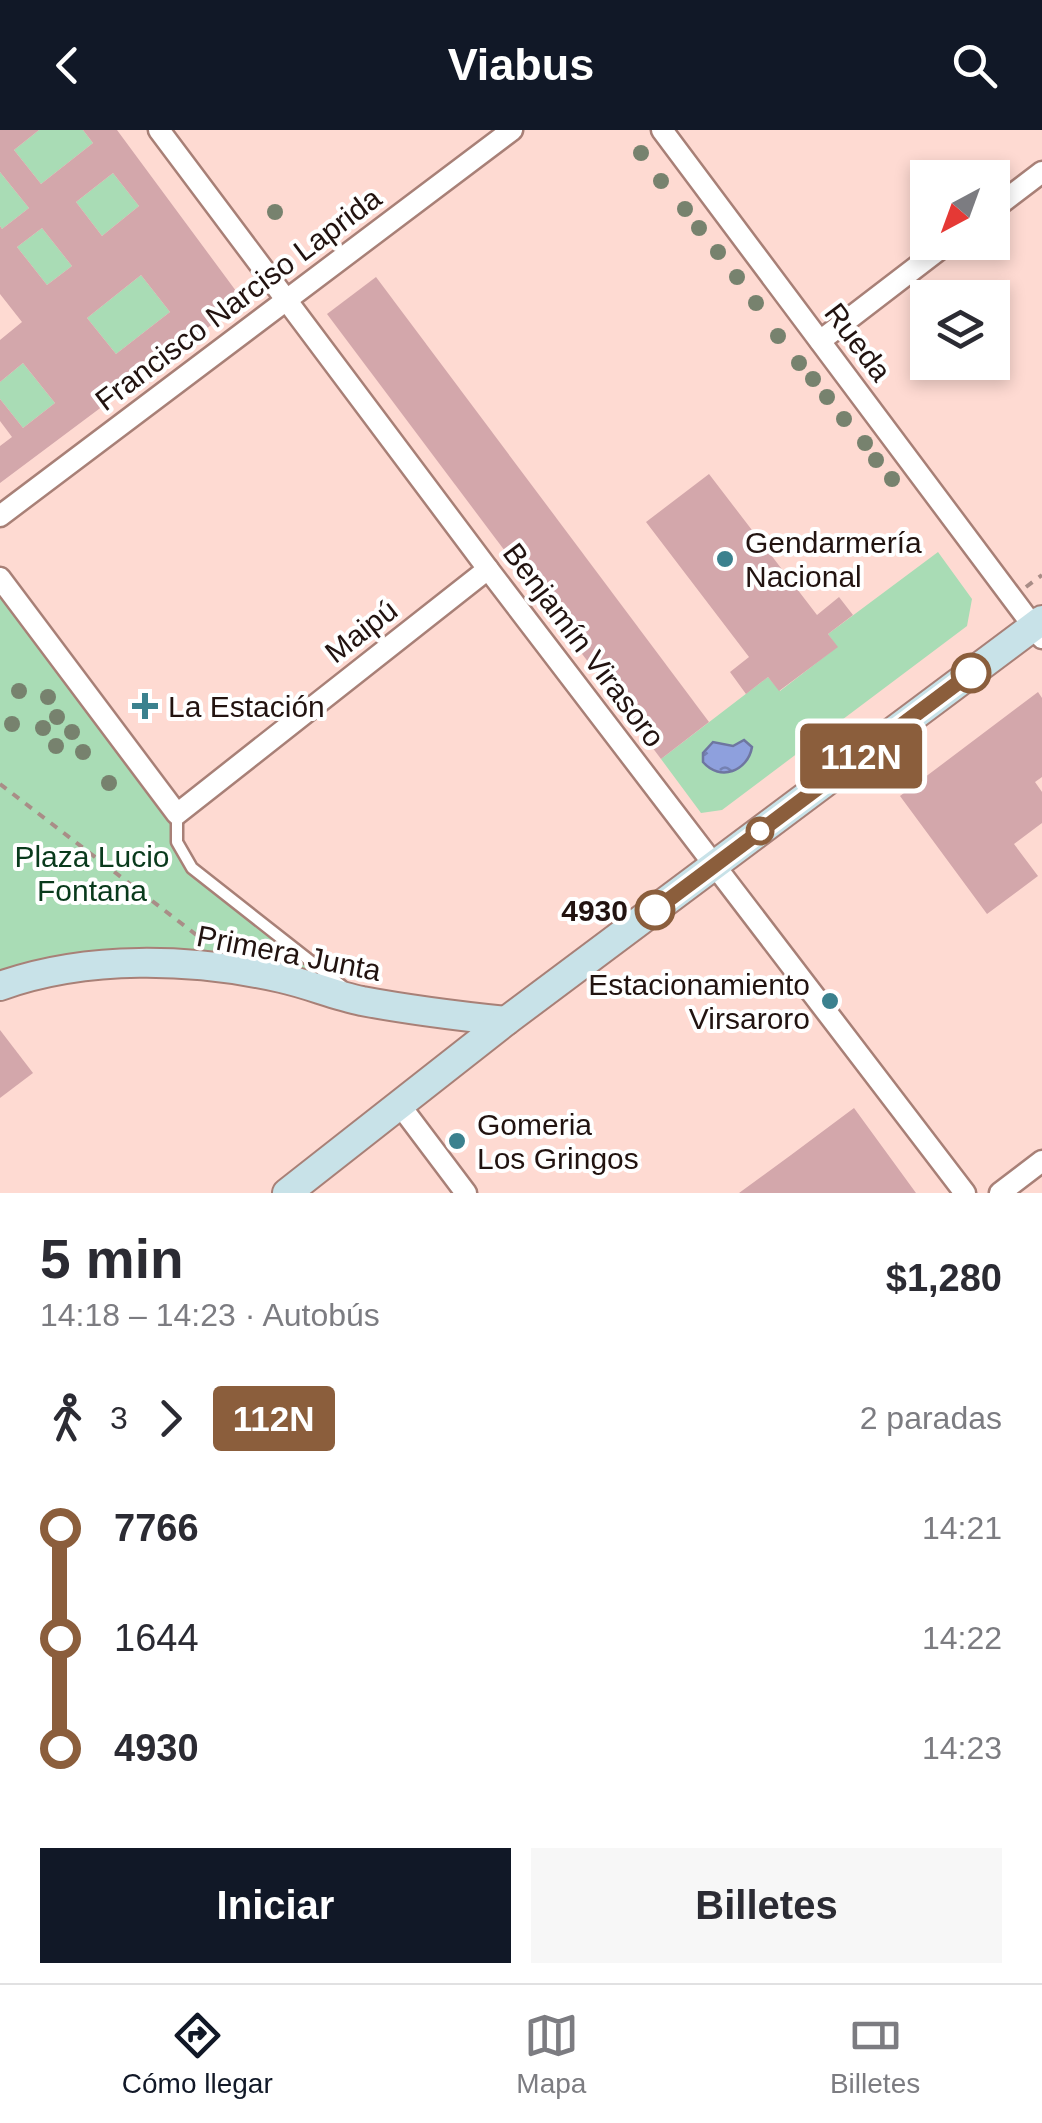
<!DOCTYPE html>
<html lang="es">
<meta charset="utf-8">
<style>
body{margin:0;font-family:Arial,sans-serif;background:#f7f7f7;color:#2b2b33;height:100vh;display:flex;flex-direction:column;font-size:38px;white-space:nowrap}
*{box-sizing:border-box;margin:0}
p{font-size:32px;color:#7c7c81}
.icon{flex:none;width:55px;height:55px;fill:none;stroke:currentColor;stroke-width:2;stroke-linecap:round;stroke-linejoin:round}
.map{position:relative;height:1063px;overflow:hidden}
.panel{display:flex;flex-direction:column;background:#fff;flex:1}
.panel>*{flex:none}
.badge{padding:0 20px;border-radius:8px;font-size:35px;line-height:65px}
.needle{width:65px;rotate:221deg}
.tools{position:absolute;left:910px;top:30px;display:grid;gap:20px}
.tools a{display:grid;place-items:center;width:100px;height:100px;border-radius:0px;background:#fff;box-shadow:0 5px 15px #0003;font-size:50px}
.map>.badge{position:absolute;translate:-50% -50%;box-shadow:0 0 0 5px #fff}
.legs{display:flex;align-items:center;gap:15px;height:110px;padding:0 40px;font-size:32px}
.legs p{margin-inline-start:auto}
.headline{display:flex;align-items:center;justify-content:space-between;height:170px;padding:0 40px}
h1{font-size:55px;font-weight:700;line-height:75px}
.action{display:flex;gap:20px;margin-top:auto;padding:20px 40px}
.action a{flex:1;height:115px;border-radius:0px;background:#111827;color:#fff;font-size:40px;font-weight:700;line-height:115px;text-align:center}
.action a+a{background:#f7f7f7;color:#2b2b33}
ul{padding:0 40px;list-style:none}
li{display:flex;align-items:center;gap:35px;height:110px;font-size:38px}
li i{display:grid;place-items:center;width:15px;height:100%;margin:0 12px;background:currentColor}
li i::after{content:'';width:25px;height:25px;margin:-12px;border:8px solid;border-radius:50%;background:#fff}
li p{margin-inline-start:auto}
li:first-child i{background:linear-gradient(#0000 50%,currentColor 0)}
li:last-child i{background:linear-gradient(currentColor 50%,#0000 0)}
header{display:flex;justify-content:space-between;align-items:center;height:130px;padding:0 40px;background:#111827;color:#fff;font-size:45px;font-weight:700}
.menu{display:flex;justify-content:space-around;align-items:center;height:140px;border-top:2px solid #e1e1e2;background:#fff;font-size:28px;color:#7c7c81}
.menu a{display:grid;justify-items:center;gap:5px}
.menu .on{color:#111827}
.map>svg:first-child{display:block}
</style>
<header><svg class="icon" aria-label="back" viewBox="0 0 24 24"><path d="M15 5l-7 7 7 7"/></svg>Viabus<svg class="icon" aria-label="search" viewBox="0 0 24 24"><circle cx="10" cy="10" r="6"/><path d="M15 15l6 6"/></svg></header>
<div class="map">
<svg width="1042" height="1063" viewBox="0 0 1042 1063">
<defs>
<pattern id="water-ripples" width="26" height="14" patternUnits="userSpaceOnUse" patternTransform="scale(2.5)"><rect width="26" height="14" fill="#8ea0dd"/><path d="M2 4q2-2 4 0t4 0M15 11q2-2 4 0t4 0" fill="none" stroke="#7481b2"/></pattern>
</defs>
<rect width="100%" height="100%" fill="#fedad2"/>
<g fill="#a9dcb5">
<path d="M39,0H83L93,13L41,54L14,20Z"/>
<path d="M0,42L29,78L2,99L0,96Z"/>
<path d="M113,43L139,76L102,106L76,72Z"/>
<path d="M42,98L72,136L47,155L17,117Z"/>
<path d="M141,145L170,182L116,224L87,188Z"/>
<path d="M23,233L55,273L23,298L0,269V252Z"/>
<path d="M938,422L972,469L967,496L722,680L701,683L661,629L768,547L780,561L837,517L828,504Z"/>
<path d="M0,448L177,684V712L192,738L359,870L175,834L0,856Z"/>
</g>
<path fill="url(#water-ripples)" stroke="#6e76a0" stroke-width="2.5" d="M744,610L752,617C748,641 720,652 703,632V623L713,612L733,616Z"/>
<g fill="#d3a7ab" fill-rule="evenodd">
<path d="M0,0H39L14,20L41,54L93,13L83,0H117L236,161L230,181L0,353V316L12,307L0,291V269L23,298L55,273L23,233L0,252V210L22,192L0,164V96L2,99L29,78L0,42ZM113,43L139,76L102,106L76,72ZM42,98L72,136L47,155L17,117ZM141,145L170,182L116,224L87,188Z"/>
<path d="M376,147L709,592L661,629L327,184Z"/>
<path d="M709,344L817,485L839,467L853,485L828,504L838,517L779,561L768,547L746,564L730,542L749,527L646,392Z"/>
<path d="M1038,562L1042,568V647L1035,652L1042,662V693L1014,714L1038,746L987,784L900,666Z"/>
<path d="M0,900L33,943L0,968Z"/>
<path d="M854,978L916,1063H739L791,1025Z"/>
</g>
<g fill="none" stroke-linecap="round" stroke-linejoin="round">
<defs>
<path id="lane" d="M177,685V712L192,738L342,856"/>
<g id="street">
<path d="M159,0L488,439L965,1063"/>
<path d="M662,0L1042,508"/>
<path d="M992,80L1042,42"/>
<path d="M820,211L949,112"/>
<path d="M0,386L512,0"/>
<path d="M0,448L177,684L488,439"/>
<path d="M399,974L466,1063"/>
<path d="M1000,1063L1042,1031"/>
</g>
<g id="secondary">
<path d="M0,856C87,825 191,828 281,848C308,854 334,865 362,871C410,880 458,886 506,891"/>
<path d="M287,1063L506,891L1042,490"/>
</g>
</defs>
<use href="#lane" stroke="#a88077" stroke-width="15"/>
<use href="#street" stroke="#a88077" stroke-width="25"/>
<use href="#secondary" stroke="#a88077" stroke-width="32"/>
<g stroke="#a98d87" stroke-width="4" stroke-dasharray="8 8" stroke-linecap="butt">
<path d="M1026,457L1042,445"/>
<path d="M0,654L203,810"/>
</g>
<use href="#lane" stroke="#fff" stroke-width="10"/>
<use href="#street" stroke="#fff" stroke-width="20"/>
<use href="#secondary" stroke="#c8e2e8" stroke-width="28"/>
</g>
<g fill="#77826e">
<circle cx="641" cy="23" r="8"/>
<circle cx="661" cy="51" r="8"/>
<circle cx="685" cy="79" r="8"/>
<circle cx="275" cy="82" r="8"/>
<circle cx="699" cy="98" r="8"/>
<circle cx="718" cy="122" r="8"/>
<circle cx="737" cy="147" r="8"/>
<circle cx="756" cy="173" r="8"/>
<circle cx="778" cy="206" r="8"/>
<circle cx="799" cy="233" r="8"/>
<circle cx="813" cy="249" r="8"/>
<circle cx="827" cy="267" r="8"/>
<circle cx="844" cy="289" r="8"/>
<circle cx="865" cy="313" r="8"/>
<circle cx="876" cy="330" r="8"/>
<circle cx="892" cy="349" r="8"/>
<circle cx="19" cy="561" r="8"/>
<circle cx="48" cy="567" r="8"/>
<circle cx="57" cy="587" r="8"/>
<circle cx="12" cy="594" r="8"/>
<circle cx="43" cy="598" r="8"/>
<circle cx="72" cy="602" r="8"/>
<circle cx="56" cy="616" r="8"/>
<circle cx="83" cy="622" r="8"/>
<circle cx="109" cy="653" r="8"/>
</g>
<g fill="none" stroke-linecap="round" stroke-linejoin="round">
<defs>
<path id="line-1" d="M655,780L971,543"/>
</defs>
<use href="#line-1" stroke="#fff" stroke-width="22"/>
<use href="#line-1" stroke="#8b5e3c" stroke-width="15"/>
</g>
<g fill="#3b818e" stroke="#fff" stroke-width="4">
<circle cx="725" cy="429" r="10"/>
<path d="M140 561h10v10h10v10h-10v10h-10v-10h-10v-10h10z"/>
<circle cx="830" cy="871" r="10"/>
<circle cx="457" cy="1011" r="10"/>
</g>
<g fill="#fff" stroke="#8b5e3c" stroke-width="5">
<circle cx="971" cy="543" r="18"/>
<circle cx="760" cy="701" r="12"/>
<circle cx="655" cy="780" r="18"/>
</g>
<g text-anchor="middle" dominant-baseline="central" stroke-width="8" stroke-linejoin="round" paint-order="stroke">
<g font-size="30" fill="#221310" stroke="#fff">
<text transform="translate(238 169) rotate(-37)">Francisco Narciso Laprida</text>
<text transform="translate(858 212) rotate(53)">Rueda</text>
<text transform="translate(361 501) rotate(-38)">Maipú</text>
<text transform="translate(584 515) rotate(53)">Benjamín Virasoro</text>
<text transform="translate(289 823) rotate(11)">Primera Junta</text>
</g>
<g font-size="30" fill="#221310" stroke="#fff" text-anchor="start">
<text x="745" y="412">Gendarmería<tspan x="745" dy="34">Nacional</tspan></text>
<text x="168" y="576">La Estación</text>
<text x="810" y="854" text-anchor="end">Estacionamiento<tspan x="810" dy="34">Virsaroro</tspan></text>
<text x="477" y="994">Gomeria<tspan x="477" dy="34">Los Gringos</tspan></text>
</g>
<g font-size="30" fill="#093a1c" stroke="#fff">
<text x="92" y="726">Plaza Lucio<tspan x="92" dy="34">Fontana</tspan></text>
</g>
<g font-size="30" font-weight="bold" fill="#221310" stroke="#fff" text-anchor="end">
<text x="628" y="780">4930</text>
</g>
</g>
</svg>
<div class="tools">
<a><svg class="needle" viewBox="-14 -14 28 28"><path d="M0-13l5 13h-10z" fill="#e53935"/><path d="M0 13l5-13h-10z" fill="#7c7c81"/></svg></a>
<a><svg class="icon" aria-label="layers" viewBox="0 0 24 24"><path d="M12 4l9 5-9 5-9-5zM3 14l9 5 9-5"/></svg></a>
</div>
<b class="badge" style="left:861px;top:626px;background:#8b5e3c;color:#fff">112N</b>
</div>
<section class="panel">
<div class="headline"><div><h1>5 min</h1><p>14:18 – 14:23 · Autobús</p></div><b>$1,280</b></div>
<div class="legs"><svg class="icon" aria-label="walk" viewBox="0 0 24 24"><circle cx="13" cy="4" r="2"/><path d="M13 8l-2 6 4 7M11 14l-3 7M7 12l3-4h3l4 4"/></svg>3<svg class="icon" aria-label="forward" viewBox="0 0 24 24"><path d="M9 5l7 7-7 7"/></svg><b class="badge" style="background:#8b5e3c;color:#fff">112N</b><p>2 paradas</p></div>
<ul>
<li><i style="color:#8b5e3c"></i><b>7766</b><p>14:21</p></li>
<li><i style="color:#8b5e3c"></i><span>1644</span><p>14:22</p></li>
<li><i style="color:#8b5e3c"></i><b>4930</b><p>14:23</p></li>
</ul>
<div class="action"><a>Iniciar</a><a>Billetes</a></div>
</section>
<nav class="menu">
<a class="on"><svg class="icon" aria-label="directions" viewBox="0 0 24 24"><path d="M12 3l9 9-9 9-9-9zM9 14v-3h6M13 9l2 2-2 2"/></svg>Cómo llegar</a>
<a><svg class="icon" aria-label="map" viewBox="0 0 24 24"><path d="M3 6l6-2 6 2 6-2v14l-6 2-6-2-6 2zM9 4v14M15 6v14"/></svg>Mapa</a>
<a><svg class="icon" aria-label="tickets" viewBox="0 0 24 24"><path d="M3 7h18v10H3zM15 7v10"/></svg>Billetes</a>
</nav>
